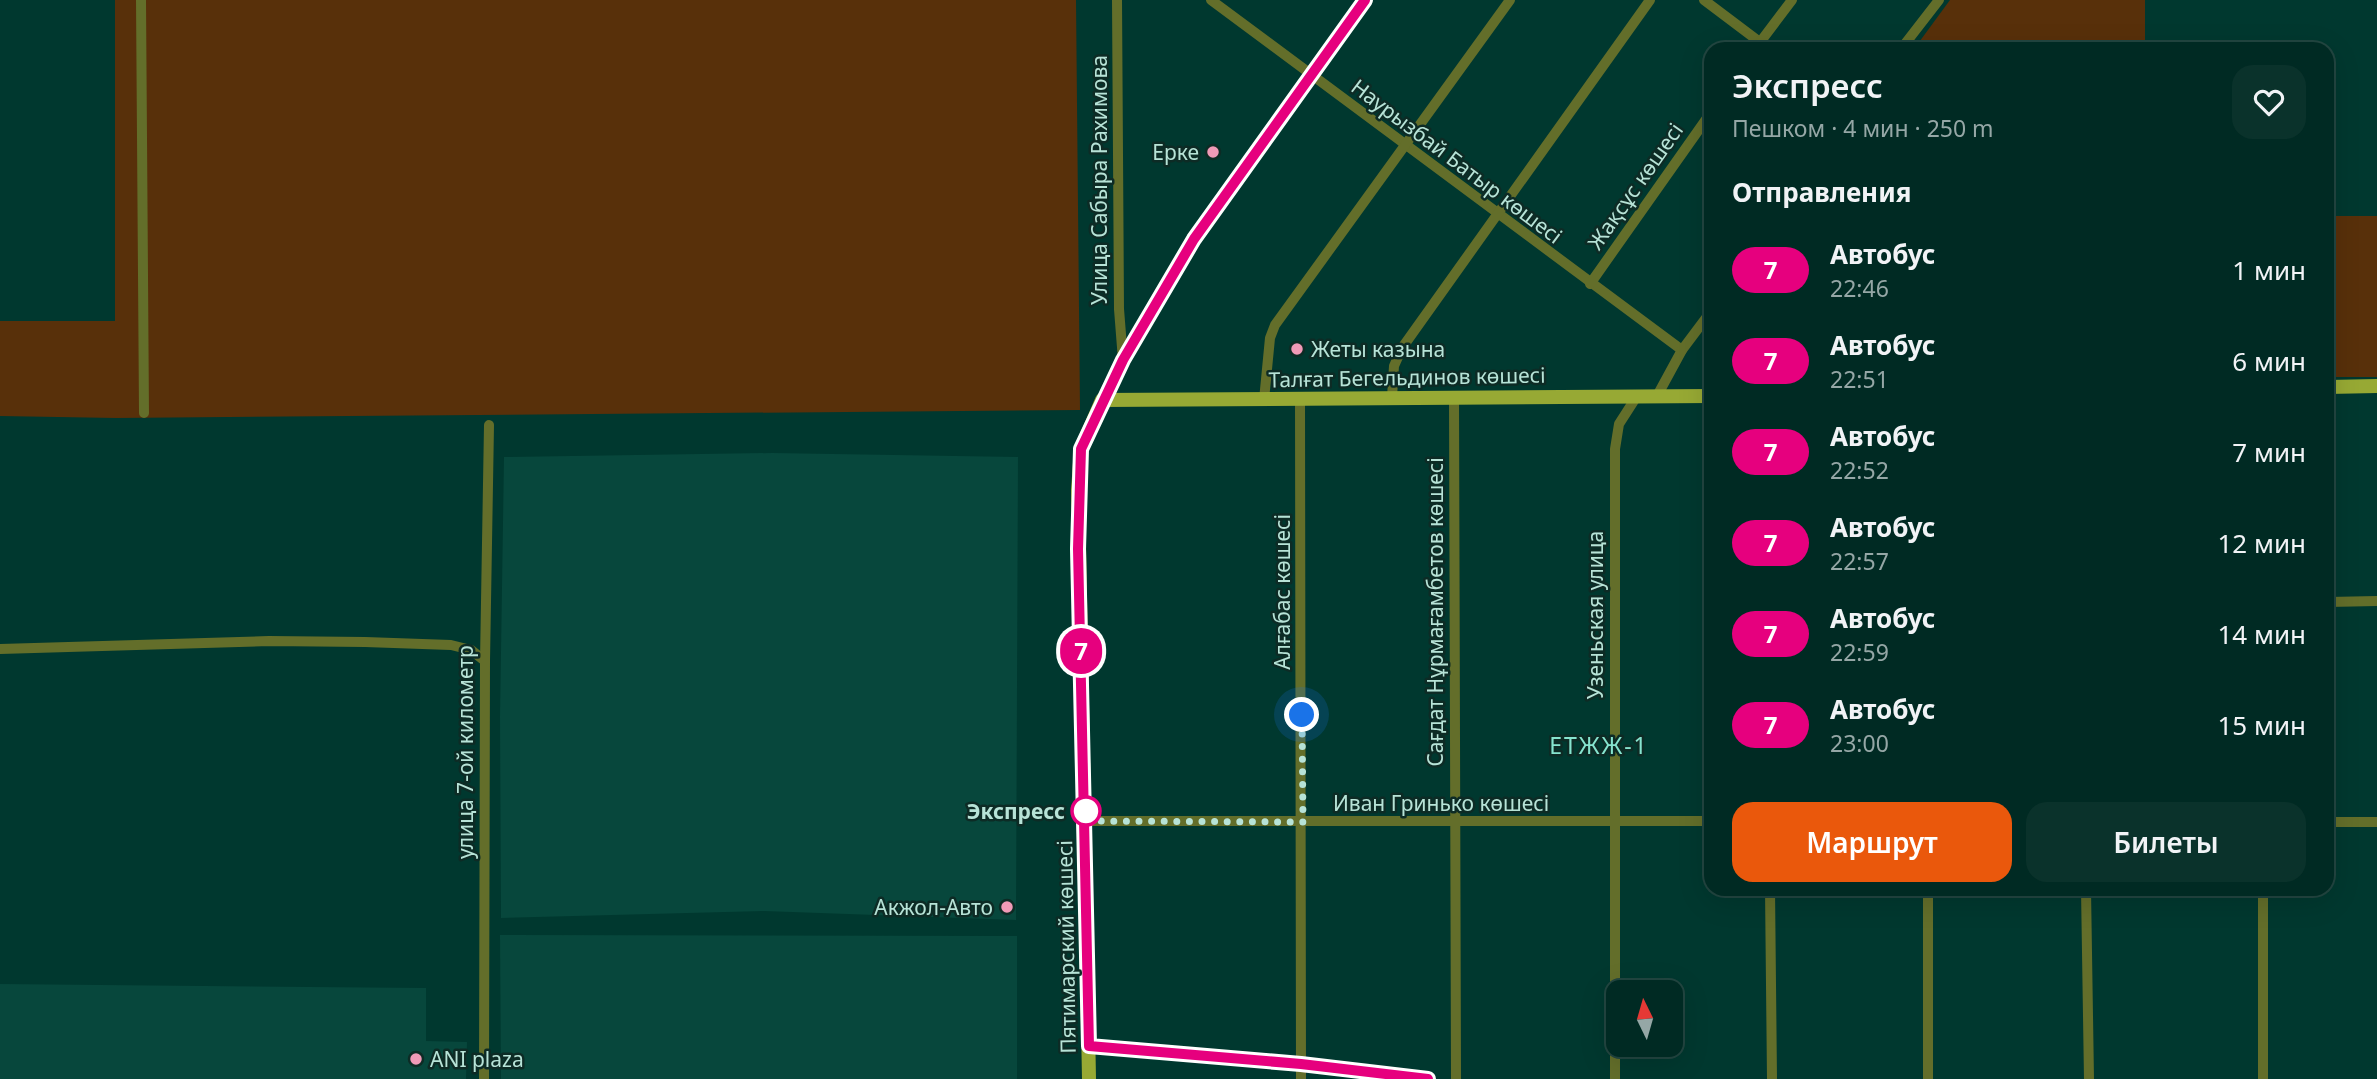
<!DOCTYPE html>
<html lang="ru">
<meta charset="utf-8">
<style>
body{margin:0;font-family:"Noto Sans",sans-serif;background:#0a322b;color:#f1f3f6;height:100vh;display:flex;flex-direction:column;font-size:26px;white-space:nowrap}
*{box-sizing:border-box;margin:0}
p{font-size:23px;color:#95a7a6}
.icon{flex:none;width:38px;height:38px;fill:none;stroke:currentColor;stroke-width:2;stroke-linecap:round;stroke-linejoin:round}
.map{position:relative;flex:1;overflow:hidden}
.details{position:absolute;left:1704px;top:42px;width:630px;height:854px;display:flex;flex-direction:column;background:#002a23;border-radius:21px;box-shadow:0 7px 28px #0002,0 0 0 2px #224641}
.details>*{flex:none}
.badge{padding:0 14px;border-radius:23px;font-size:24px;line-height:46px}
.needle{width:46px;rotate:355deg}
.controls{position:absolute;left:1606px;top:980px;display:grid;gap:14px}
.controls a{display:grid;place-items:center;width:77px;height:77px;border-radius:14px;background:#002a23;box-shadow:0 7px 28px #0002,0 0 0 2px #224641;font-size:35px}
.you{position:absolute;width:35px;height:35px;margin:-18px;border:5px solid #fff;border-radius:50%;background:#1a73e8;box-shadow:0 0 0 10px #1a73e833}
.map>.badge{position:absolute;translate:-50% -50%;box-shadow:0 0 0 4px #fff}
h2{padding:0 28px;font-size:26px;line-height:63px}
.round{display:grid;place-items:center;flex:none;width:74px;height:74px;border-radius:21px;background:#0a322b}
.head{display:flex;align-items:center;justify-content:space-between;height:119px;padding:0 28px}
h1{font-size:33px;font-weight:600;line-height:52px}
.action{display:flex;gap:14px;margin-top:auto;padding:14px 28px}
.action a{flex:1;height:80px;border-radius:21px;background:#ea580c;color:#fff;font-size:28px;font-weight:600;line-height:80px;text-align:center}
.action a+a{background:#0a322b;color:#f1f3f6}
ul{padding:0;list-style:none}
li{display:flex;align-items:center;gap:21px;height:91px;padding:0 28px}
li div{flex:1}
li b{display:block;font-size:26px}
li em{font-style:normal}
li .badge{min-width:77px;font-weight:700;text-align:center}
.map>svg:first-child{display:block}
</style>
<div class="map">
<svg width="2377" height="1079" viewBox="0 0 2377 1079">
<rect width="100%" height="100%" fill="#00382f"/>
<g fill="#07473c">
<path d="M772,453L1018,457L1016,920L764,911L501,918L500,717L504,457Z"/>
<path d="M500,935L1017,936V1079H501Z"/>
<path d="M0,984L426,988V1041L467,1042L466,1079H0Z"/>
</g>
<g fill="#58300a">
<path d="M115,0H1076L1080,410L116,418L0,416V321H115Z"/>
<path d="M1950,0H2145V49H1914Z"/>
<rect x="2328" y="216" width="49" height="161"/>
</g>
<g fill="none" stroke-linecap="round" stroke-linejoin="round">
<g stroke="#636e2a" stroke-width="10">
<path d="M141,0L144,413"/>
<path d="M1117,0L1119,309L1123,360"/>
<path d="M1211,0L1682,350"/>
<path d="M1704,0L1769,49"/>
<path d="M1755,49L1792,0"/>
<path d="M1901,49L1939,0"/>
<path d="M1590,284L1712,111"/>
<path d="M1657,396L1682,350L1712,310"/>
<path d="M1392,397L1394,366L1402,348L1650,0"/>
<path d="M1454,397L1456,1079"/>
<path d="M1300,398L1301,1079"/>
<path d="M1102,400L1194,239L1365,0"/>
<path d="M1264,400L1270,338L1275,325L1510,0"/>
<path d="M2328,602L2377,601"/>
<path d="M0,649L269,641L365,642L451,645L471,650L485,661"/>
<path d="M1086,821H1712"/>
<path d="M2328,822H2377"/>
<path d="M1770,889L1772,1079"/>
<path d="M1928,889V1079"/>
<path d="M2086,889L2089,1079"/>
<path d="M1089,1046L1301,1064L1428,1079"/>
<path d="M484,1079L485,661L489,425"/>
<path d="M1615,1079V449L1619,424L1637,396"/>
<path d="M2263,1079V889"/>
</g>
<g stroke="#97a934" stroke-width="14">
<path d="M2328,387L2377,386"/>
<path d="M1089,1079L1078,490L1081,449L1102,400L1712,396"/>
</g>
</g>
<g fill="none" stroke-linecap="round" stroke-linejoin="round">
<defs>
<path id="line" d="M1365,0L1194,239L1123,360L1081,449L1078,549L1089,1046L1301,1064L1428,1079"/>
</defs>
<use href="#line" stroke="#fff" stroke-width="16"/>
<use href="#line" stroke="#e6007e" stroke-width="10"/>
<path stroke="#b7e3d7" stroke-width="7" stroke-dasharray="0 12.6" d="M1086,811V821L1303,822L1302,715"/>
</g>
<g fill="#f09ab7" stroke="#0d2b25" stroke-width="2.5">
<circle cx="1213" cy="152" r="7"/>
<circle cx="1297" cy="349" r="7"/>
<circle cx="1007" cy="907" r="7"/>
<circle cx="416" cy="1059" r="7"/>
</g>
<circle fill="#fff" stroke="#e6007e" stroke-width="3.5" cx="1086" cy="811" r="14"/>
<g text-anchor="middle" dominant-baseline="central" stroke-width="5" stroke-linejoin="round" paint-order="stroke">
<g font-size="21" fill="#b7e3d7" stroke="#0d2b25" text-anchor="end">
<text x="1199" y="152">Ерке</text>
<text x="1311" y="349" text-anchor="start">Жеты казына</text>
<text x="993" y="907">Акжол-Авто</text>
<text x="430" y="1059" text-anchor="start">ANI plaza</text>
</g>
<g font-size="21" fill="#b7e3d7" stroke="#0d2b25">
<text transform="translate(1457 161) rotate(37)">Наурызбай Батыр көшесі</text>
<text transform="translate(1099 180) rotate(-90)">Улица Сабыра Рахимова</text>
<text transform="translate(1635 186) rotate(-55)">Жақсұс көшесі</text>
<text transform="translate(1407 377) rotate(-1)">Талғат Бегельдинов көшесі</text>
<text transform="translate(1282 592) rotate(-90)">Алғабас көшесі</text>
<text transform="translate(1435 612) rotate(-90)">Сағдат Нұрмағамбетов көшесі</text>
<text transform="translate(1595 615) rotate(-90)">Узеньская улица</text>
<text transform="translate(465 752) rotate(-90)">улица 7-ой километр</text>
<text x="1441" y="803">Иван Гринько көшесі</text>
<text transform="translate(1066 947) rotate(-91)">Пятимарский көшесі</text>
</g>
<g font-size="21" font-weight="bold" fill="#b7e3d7" stroke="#0d2b25" text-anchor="end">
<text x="1065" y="811">Экспресс</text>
</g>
<g font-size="23" letter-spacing="2" fill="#86e4cf" stroke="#0d2b25">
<text x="1599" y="745">ЕТЖЖ-1</text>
</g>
</g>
</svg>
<div class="controls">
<a><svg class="needle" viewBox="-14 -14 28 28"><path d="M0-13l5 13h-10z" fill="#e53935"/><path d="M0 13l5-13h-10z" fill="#95a7a6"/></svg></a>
</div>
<div class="you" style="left:1302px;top:715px"></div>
<b class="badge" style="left:1081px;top:651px;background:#e6007e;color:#fff">7</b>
<section class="details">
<div class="head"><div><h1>Экспресс</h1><p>Пешком · 4 мин · 250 m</p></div><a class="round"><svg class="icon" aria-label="heart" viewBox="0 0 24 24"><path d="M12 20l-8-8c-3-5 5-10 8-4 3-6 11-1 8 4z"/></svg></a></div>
<h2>Отправления</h2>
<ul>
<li><span class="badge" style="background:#e6007e;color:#fff">7</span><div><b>Автобус</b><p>22:46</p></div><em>1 мин</em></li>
<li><span class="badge" style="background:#e6007e;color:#fff">7</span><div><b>Автобус</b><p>22:51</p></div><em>6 мин</em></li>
<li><span class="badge" style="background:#e6007e;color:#fff">7</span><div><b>Автобус</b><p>22:52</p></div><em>7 мин</em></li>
<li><span class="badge" style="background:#e6007e;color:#fff">7</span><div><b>Автобус</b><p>22:57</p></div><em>12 мин</em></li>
<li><span class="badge" style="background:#e6007e;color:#fff">7</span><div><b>Автобус</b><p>22:59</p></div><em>14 мин</em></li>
<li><span class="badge" style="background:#e6007e;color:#fff">7</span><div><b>Автобус</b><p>23:00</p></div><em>15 мин</em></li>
</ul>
<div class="action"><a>Маршрут</a><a>Билеты</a></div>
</section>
</div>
